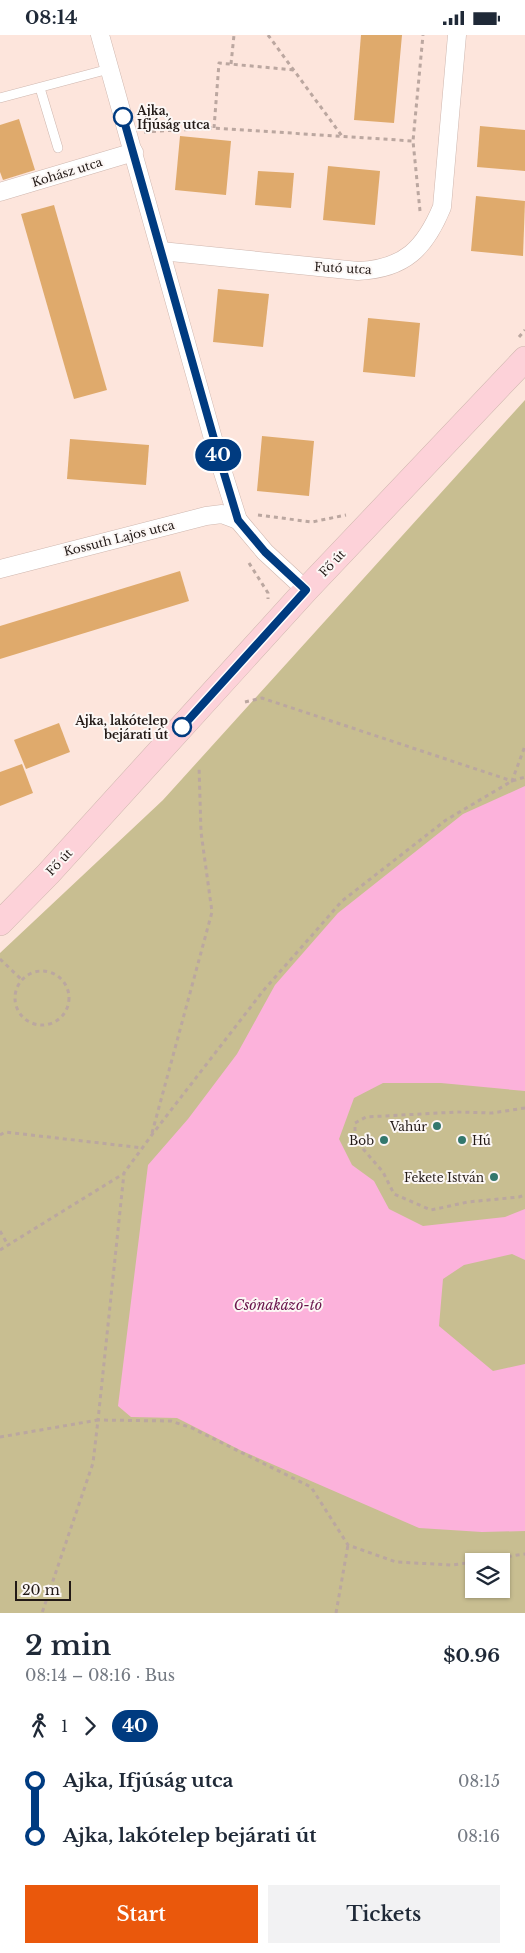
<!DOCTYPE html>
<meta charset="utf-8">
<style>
body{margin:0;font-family:"Libre Baskerville",serif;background:#f2f2f3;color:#1f2937;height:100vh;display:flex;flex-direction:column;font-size:19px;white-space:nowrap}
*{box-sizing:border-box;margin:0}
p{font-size:16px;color:#747a83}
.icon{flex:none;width:28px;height:28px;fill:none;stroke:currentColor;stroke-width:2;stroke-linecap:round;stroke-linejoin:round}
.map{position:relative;height:1578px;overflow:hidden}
.panel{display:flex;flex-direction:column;background:#fff;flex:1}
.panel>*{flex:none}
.badge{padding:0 10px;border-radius:16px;font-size:18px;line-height:32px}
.fabs{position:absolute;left:465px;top:1518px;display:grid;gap:10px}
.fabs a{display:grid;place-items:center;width:45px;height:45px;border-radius:0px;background:#fff;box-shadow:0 1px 4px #0004;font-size:25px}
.scale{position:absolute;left:15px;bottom:12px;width:56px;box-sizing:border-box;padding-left:5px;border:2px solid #221916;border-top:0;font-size:14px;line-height:18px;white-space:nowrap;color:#221916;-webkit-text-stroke:4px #fcf7f5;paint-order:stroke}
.map>.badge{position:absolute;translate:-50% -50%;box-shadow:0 0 0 2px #fff}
.legs{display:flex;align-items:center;gap:8px;height:55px;padding:0 25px;font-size:16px}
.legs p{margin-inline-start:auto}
.overview{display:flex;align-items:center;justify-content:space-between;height:85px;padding:0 25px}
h1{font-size:28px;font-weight:600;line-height:38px}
.button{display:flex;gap:10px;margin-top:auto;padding:10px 25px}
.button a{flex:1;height:58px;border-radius:0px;background:#ea580c;color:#fff;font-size:20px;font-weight:600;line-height:58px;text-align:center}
.button a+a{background:#f2f2f3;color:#1f2937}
ul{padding:0 25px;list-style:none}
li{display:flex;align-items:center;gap:18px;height:55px;font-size:19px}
li i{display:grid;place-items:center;width:8px;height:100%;margin:0 6px;background:currentColor}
li i::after{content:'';width:12px;height:12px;margin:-6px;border:4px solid;border-radius:50%;background:#fff}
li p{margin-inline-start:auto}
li:first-child i{background:linear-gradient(#0000 50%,currentColor 0)}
li:last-child i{background:linear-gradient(currentColor 50%,#0000 0)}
.status{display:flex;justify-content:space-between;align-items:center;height:35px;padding:0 25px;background:#fff;direction:ltr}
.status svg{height:14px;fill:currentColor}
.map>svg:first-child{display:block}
</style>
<div class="status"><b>08:14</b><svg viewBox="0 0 49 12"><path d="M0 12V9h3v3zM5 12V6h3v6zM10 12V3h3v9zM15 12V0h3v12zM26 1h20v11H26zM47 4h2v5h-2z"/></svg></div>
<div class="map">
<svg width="525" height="1578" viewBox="0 0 525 1578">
<rect width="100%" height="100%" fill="#fde5dc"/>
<path fill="#c8be91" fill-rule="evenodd" d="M525,365V1578H0V918L163,765ZM474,1526H501V1554H474Z"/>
<path fill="#fcb2db" d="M525,751V1056L441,1048H383L354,1063L339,1104L352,1130L374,1146L389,1174L423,1191L505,1182L525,1174V1225L512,1219L464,1230L443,1244L439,1291L493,1336L525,1329V1496L482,1497L419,1493L242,1416L177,1383L131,1382L118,1371L148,1130L188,1084L237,1019L275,950L338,878L463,779Z"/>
<g fill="#dfaa6c">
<path d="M361,0H402L394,88L354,85Z"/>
<path d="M19,84L35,135L3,145L0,137V90Z"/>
<path d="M480,91L525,95V136L477,132Z"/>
<path d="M180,101L231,106L226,160L175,155Z"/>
<path d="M328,131L380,136L375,190L323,185Z"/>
<path d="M258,136L294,138L291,173L255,170Z"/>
<path d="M476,161L525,166L523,221L471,216Z"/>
<path d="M54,170L107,355L74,364L21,179Z"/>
<path d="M218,254L269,259L263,312L213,307Z"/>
<path d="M368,283L420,288L415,342L363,337Z"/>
<path d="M262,401L314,406L309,461L257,456Z"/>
<path d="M70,404L149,410L146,450L67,444Z"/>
<path d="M180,536L189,566L0,624V591Z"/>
<path d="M59,688L70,717L26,734L14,705Z"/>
<path d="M22,729L33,758L0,771V737Z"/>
</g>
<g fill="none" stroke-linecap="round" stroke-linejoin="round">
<defs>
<g id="service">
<path d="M40,53L58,113"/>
<path d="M0,63L109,34"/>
</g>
<g id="minor">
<path d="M100,0L219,425L238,485L265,517L306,555"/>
<path d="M0,157L134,117"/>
<path d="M161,216L358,236C405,234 425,213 442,172L457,0"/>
<path d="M0,534L206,481L222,479L238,485"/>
</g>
<path id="secondary" d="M0,888L48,839L306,555L525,324"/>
</defs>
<use href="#service" stroke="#cfb7af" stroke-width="10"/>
<use href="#minor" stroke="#cfb7af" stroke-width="19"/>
<use href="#secondary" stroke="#cfb7af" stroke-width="26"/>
<g stroke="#bba7a0" stroke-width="3" stroke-dasharray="4 4" stroke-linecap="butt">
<path d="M268,0L342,101"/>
<path d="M231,29L234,0"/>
<path d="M214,93L219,28L294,35"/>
<path d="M144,97L213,93L413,106"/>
<path d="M420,176L413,106L423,0"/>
<path d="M519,302L525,295"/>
<path d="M258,480L312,487L346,480"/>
<path d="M249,528L268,558V564"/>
<path d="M245,667L262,663L512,746L525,711"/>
<path d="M0,924L22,945"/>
<circle cx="42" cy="963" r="27"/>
<path d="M525,1073L492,1078L457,1077L366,1082L355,1088V1100L364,1115L383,1137L394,1159L431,1175L468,1167L519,1162L525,1160"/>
<path d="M152,1098L212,877L201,797L199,731"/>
<path d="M0,1100L5,1097L143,1113"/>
<path d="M0,1196L8,1210"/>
<path d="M0,1215L123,1139"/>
<path d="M0,1402L98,1385L93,1428L42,1578"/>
<path d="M476,1526L525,1519"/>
<path d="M474,1527L452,1530L396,1527L348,1510L311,1452L192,1393L171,1386L98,1385L124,1138L151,1101L263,956L342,866L446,785L512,746L525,742"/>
<path d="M336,1578L348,1510"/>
</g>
<use href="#service" stroke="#fff" stroke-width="9"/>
<use href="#minor" stroke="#fff" stroke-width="18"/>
<use href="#secondary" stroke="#fdd2d9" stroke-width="25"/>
</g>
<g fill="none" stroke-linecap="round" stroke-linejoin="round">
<defs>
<path id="line-1" d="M123,82L220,425L238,485L265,517L306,555L182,692"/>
</defs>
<use href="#line-1" stroke="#fff" stroke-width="11"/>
<use href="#line-1" stroke="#003b80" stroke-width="8"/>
</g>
<g fill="#fff" stroke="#003b80" stroke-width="2.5">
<circle cx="123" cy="82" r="9"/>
<circle cx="182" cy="692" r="9"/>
</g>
<g fill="#33786d" stroke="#fcf7f5" stroke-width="2">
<circle cx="437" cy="1091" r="5"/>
<circle cx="384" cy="1105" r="5"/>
<circle cx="462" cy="1105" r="5"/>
<circle cx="494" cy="1142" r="5"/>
</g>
<g text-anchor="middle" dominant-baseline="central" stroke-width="4" stroke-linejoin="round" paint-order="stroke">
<g font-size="12" font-weight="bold" fill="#221916" stroke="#fcf7f5" text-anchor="start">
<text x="137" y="75">Ajka,<tspan x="137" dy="14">Ifjúság utca</tspan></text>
<text x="168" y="685" text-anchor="end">Ajka, lakótelep<tspan x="168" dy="14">bejárati út</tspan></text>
</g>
<g font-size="12" fill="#221916" stroke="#fcf7f5">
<text transform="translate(67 137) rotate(-17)">Kohász utca</text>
<text transform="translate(343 233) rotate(3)">Futó utca</text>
<text transform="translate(119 503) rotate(-14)">Kossuth Lajos utca</text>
<text transform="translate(332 528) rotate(-47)">Fő út</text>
<text transform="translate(59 827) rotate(-47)">Fő út</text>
</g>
<g font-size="12" fill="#221916" stroke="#fcf7f5" text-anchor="end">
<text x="427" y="1091">Vahúr</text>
<text x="374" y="1105">Bob</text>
<text x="472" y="1105" text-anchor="start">Hú</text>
<text x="484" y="1142">Fekete István</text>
</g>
<g font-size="14" font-style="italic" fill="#6a174d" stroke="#fcf7f5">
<text x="278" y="1270">Csónakázó-tó</text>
</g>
</g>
</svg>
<div class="fabs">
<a><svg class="icon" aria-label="layers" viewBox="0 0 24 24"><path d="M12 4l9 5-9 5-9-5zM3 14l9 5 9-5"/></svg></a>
</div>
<div class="scale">20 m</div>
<b class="badge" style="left:218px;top:420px;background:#003b80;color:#fff">40</b>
</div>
<section class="panel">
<div class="overview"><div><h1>2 min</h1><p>08:14 – 08:16 · Bus</p></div><b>$0.96</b></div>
<div class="legs"><svg class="icon" aria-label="walk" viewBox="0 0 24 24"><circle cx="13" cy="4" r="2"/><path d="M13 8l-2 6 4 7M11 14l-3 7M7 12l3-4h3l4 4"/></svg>1<svg class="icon" aria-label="forward" viewBox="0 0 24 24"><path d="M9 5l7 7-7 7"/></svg><b class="badge" style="background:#003b80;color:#fff">40</b></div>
<ul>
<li><i style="color:#003b80"></i><b>Ajka, Ifjúság utca</b><p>08:15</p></li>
<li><i style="color:#003b80"></i><b>Ajka, lakótelep bejárati út</b><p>08:16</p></li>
</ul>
<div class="button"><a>Start</a><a>Tickets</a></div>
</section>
